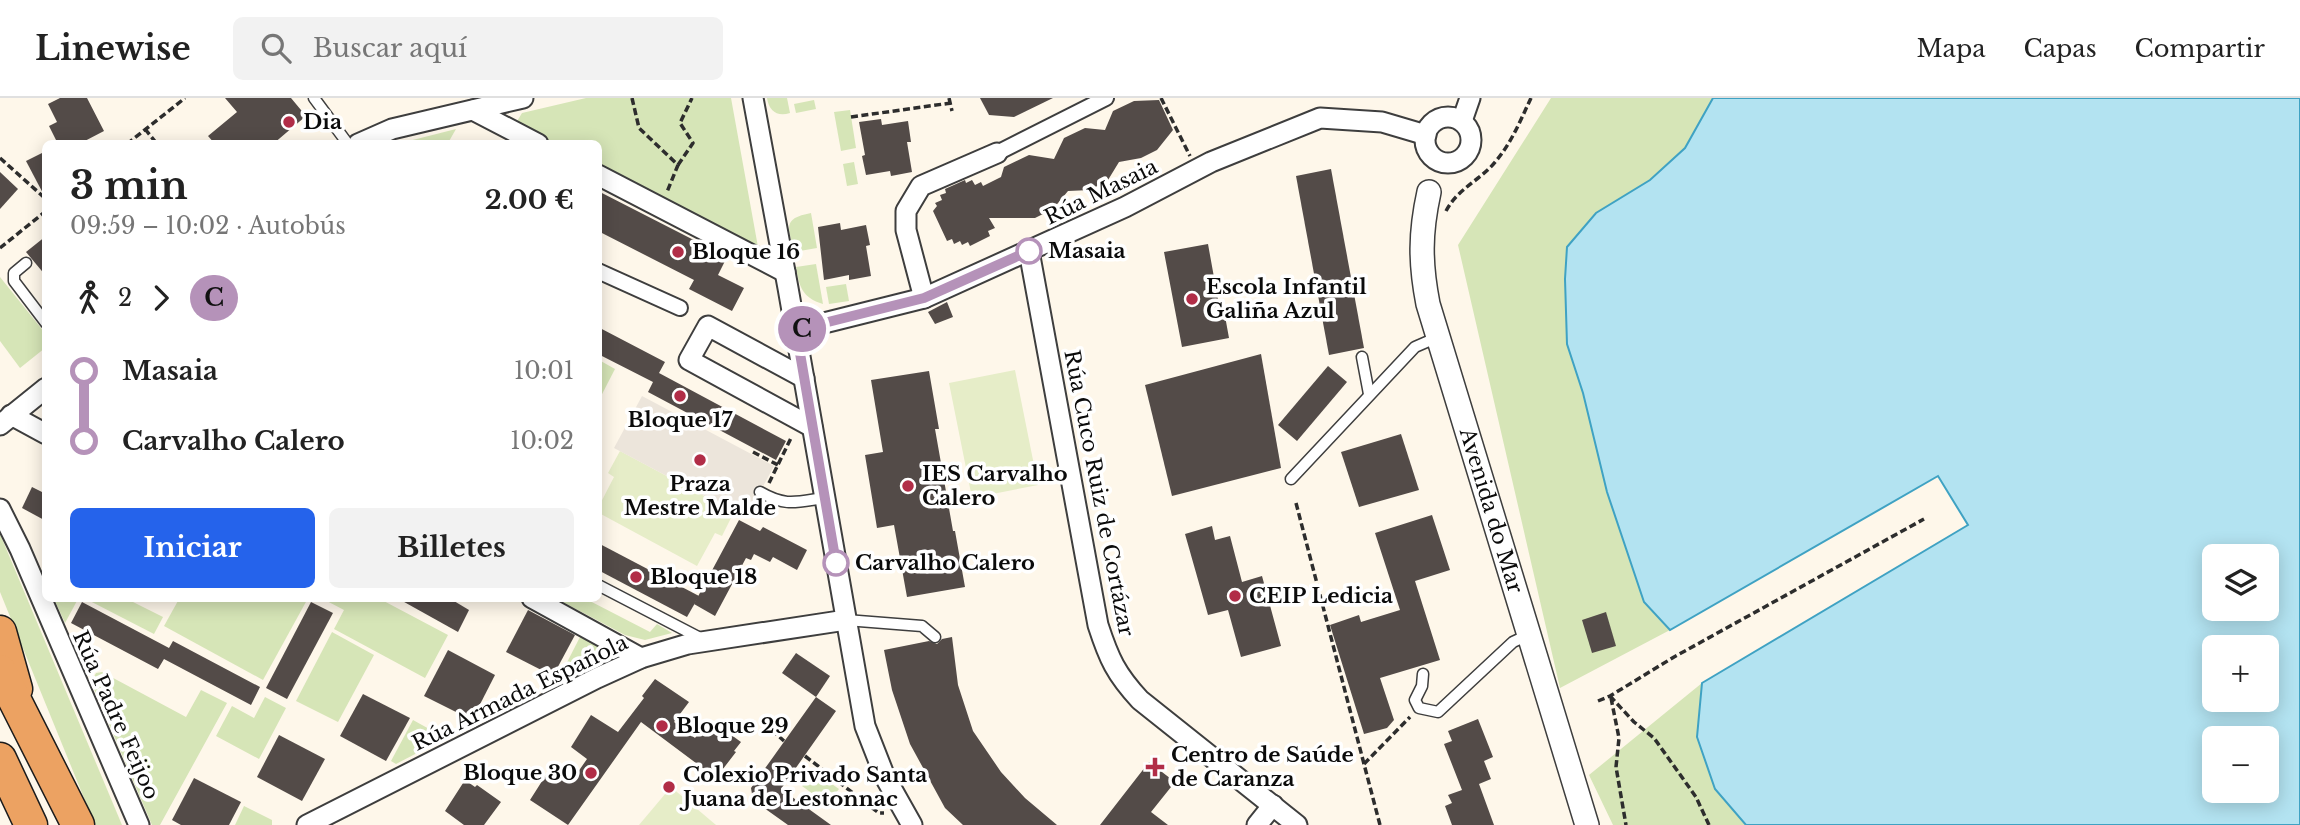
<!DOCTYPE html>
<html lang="es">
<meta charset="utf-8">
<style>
body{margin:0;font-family:"Libre Baskerville",serif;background:#f2f2f2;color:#222;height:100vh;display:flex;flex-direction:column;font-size:26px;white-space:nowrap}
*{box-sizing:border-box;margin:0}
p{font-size:23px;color:#767676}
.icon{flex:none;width:38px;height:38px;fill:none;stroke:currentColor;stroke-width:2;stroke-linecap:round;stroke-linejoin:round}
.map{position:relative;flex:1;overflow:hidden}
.panel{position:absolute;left:42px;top:42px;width:560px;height:462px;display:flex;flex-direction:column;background:#fff;border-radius:10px;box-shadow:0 4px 18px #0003}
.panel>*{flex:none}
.badge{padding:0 14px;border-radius:23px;font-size:24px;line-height:46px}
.buttons{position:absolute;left:2202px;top:446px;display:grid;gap:14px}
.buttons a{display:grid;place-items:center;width:77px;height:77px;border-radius:10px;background:#fff;box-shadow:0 4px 18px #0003;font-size:35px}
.map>.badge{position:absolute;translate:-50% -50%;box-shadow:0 0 0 4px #fff}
.legs{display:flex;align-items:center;gap:10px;height:77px;padding:0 28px;font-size:23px}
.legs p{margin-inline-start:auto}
.headline{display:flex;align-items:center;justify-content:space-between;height:119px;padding:0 28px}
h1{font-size:38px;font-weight:800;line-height:52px}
.button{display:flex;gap:14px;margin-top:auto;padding:14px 28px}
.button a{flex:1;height:80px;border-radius:10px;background:#2563eb;color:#fff;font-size:28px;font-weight:800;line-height:80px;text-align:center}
.button a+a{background:#f2f2f2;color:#222}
ul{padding:0 28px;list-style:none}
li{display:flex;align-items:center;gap:24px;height:70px;font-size:26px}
li i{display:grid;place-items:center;width:10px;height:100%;margin:0 9px;background:currentColor}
li i::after{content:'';width:18px;height:18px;margin:-9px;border:5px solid;border-radius:50%;background:#fff}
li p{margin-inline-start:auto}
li:first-child i{background:linear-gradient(#0000 50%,currentColor 0)}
li:last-child i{background:linear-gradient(currentColor 50%,#0000 0)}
header{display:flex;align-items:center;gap:42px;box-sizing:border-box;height:98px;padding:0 35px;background:#fff;border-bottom:2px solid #e0e0e0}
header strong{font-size:33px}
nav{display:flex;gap:38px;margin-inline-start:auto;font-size:24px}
.search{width:490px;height:63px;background:#f2f2f2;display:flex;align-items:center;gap:18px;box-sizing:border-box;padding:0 24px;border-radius:10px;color:#767676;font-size:26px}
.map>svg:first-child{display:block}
</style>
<header>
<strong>Linewise</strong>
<div class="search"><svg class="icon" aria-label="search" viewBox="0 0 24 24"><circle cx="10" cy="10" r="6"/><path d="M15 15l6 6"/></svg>Buscar aquí</div>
<nav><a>Mapa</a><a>Capas</a><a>Compartir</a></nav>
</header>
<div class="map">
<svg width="2300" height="727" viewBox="0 0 2300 727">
<rect width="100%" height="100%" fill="#fef7ea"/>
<g fill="#d6e5b7">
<path d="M586,0H731L758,149L599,68L598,46L555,45L516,25L522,15Z"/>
<path d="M767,0H787L790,15C777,19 769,13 767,0Z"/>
<path d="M1551,0H1713L1685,50L1650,82L1596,115L1567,149L1565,181L1567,246L1583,295L1607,394L1644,504L1670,532L1560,590L1458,147Z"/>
<path d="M814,2L816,11L796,15L794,6Z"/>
<path d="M850,12L856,50L841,53L834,14Z"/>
<path d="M456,31L448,45H401Z"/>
<path d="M854,64L858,86L847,88L843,66Z"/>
<path d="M811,115L817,150L794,154C789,129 781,121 811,115Z"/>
<path d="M816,166L823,206C802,200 799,188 796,169Z"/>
<path d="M0,179L45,235V250L20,270L0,243Z"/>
<path d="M846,186L849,203L829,206L826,189Z"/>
<path d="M599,262L615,271L599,302Z"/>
<path d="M0,436L122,727H96L93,722L0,494Z"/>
<path d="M204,500H305L307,502L263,582L164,528L179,501Z"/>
<path d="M54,501H78L65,525Z"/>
<path d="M86,501H127L163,519L154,536Z"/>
<path d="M323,501H380L448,537L425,580L334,531L344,512Z"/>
<path d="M557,501H586L650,534L657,526L672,535L645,542L625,537Z"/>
<path d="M332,534L374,557L338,624L296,603Z"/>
<path d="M580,539L607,552V558L561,581L559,580Z"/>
<path d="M102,574L186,619L201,592L227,605L160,727H152L91,584L96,575Z"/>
<path d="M1702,585L1697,639L1715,691L1746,727H1613L1589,677Z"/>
<path d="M265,599L286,610L259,661L216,638L232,608L254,620Z"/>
<path d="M413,622L440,637L442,642L396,666L391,663Z"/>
<path d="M813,673L839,691L827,706L802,688Z"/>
<path d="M244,708L272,722V727H235Z"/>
</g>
<g fill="#e6edc8">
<path d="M1015,272L1038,387L972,400L949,285Z"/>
<path d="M620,353L734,414L722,438L715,435L697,468L599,415V408L614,379L608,375Z"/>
<path d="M671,689L716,727H639Z"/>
</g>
<path fill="#ece5db" d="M642,298L774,368L746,420L614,350Z"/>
<path fill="#b3e3f1" stroke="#3fa2c3" stroke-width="2" fill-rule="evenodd" d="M1713,0H2300V727H1746L1715,691L1697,639L1702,585L1968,427L1938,378L1670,532L1644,504L1607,394L1583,295L1567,246L1565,181L1567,149L1596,115L1650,82L1685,50ZM2214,458H2266V511H2214ZM2214,550H2266V602H2214ZM2214,640H2266V693H2214Z"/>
<g fill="#534b48">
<path d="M60,0H87L104,33L79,46H58L49,28L57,24L48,6Z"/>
<path d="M225,0H291L306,18L273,46H215L208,38L237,14Z"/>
<path d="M980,0H1053L1014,19L989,17Z"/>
<path d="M1159,2L1173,32L1157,52L1141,60L1119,64L1108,82L1090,92L1068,93L1053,111L1035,120H989L995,130L988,133L990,138L970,148L968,144L962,147L960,143L954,146L952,141L947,143L933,113L937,108L935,105L942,102L940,97L946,95L945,91L965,82L966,85L972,82L975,87L981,84L983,88L1001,79L1004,69L1029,57L1054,61L1064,40L1085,30L1105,32L1113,13L1134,3Z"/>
<path d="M881,21L882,27L908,23L911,44H907L912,74L891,78L890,73L866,77L862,58L865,57L859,24Z"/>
<path d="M46,53V101L26,63Z"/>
<path d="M1331,71L1364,250L1329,257L1296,78Z"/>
<path d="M0,74L18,91L0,111Z"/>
<path d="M598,93L727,159L718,177L744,190L732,213L689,191L694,182L598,133Z"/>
<path d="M840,125L841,132L866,127L870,147L866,148L871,178L849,182V177L824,182L818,129Z"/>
<path d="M46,138V178L26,154Z"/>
<path d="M1208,146L1219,207H1223L1229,240L1182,249L1164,154Z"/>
<path d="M947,204L953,219L935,226L928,214Z"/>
<path d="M598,229L665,264L659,275L786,343L776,362L648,294L653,284L598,256Z"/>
<path d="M1261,256L1281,370L1172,398L1145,287Z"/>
<path d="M1328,268L1347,284L1297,343L1278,327Z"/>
<path d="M929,273L939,331H935L953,433H955L965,489L907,499L894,427L877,430L865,357L883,354L871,282Z"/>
<path d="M1401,336L1419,392L1359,409L1341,354Z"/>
<path d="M32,389L46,396V423L22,410Z"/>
<path d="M1432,417L1450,472L1415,483L1440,562L1380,580L1394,622L1387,630L1364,636L1330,527L1359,517L1361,524L1400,512L1375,435Z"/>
<path d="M739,422L760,433L763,429L807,452L797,472L773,459L770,464L754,456L751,462L746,460L715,518L694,506Z"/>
<path d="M1212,428L1215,442L1230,438L1242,484L1262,478L1281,548L1241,559L1228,512L1208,517L1185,436Z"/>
<path d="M598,445L699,498L687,519L598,472Z"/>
<path d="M397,500H449L469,512L458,534Z"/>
<path d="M82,504L169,550L173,543L260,589L251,607L164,561L158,571L71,525Z"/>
<path d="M311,504L333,515L287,601L266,590Z"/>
<path d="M528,512L575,537L553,578L506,554Z"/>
<path d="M1606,514L1616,548L1592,555L1582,522Z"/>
<path d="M952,539L958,587L973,633L1001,674L1025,700L1057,727H963L945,710L910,646L892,592L884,552L929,543L937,546L942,541Z"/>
<path d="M448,552L495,577L472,622L424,598Z"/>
<path d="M796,555L830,578L816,599L782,575Z"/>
<path d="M655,581L689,604L674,624L695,640L709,621L741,644L734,653L736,654L716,680L641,624L568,727L530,702L551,669L571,684L587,661L571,649L591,617L618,634L644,600L642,598Z"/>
<path d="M363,596L410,620L386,663L340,638Z"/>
<path d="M816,599L836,613L781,691L831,727H788L753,702L751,690Z"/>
<path d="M1478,621L1493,659L1484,663L1491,681L1479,686L1494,727H1452L1445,708L1452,705L1448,697L1462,692L1444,646L1452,643L1448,633Z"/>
<path d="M279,637L325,661L302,703L257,679Z"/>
<path d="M1149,664L1175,684L1151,714L1168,727H1100Z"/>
<path d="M194,680L241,704L229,727H181L172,722Z"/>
<path d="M465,682L475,689L477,687L501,704L484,727H464L445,713Z"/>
</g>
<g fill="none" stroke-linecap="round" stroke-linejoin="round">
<defs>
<g id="service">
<path d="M314,0L348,46"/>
<path d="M26,165L14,175V183L46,225"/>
<path d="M1362,259L1369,296"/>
<path d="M1291,381L1415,249L1438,239"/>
<path d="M760,394C786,409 796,404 824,400"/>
<path d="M598,487L702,541"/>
<path d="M846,522L922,528L935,539"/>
<path d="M1423,576L1422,588L1415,602L1419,610L1438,614L1513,544L1528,537"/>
</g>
<g id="pedestrian">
<path d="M997,55L1106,0"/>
<path d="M598,173L680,210"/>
</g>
<g id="minor">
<path d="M753,0L788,190L865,628L885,679L912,727"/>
<path d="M473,12L538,46"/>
<circle cx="1448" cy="42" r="23"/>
<path d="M1462,23L1470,0"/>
<path d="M358,46L392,31L523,0"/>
<path d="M598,77L785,174"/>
<path d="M1029,153L1098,527C1109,561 1116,576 1140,602L1297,727"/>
<path d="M924,200L906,132V113L921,88L997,55"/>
<path d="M796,232L924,200L1125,109L1211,64L1320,20L1382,24L1426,37"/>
<path d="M804,280L708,228L689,262L812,329"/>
<path d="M11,317L46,336"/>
<path d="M0,327L46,290"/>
<path d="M0,411L20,451L139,727"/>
<path d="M532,500L641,560"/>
<path d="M307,727L597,580L641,560L688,546L846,522"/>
<path d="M1257,727L1273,707"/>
</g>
<g id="tertiary">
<path id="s1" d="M1429,94C1420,135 1420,165 1428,206L1587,727"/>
</g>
<g id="trunk">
<path d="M0,534L16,591"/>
<path d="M0,573L78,727"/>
<path d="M0,661L31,727"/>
</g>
</defs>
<use href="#service" stroke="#3e3e3e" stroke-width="13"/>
<use href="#pedestrian" stroke="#3e3e3e" stroke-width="18"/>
<use href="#minor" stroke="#3e3e3e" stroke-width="23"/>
<use href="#tertiary" stroke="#3e3e3e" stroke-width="26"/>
<use href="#trunk" stroke="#1c1c1c" stroke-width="35"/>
<g stroke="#2d2d2d" stroke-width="3.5" stroke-dasharray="7 3.5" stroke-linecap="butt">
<path d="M632,0L639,30L678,67L667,94"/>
<path d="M949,0L952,13"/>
<path d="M1161,0L1190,58"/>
<path d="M851,19L951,5"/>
<path d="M145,31L157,46"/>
<path d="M127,46L185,0"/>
<path d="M0,60L46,101"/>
<path d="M678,67L693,45L680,25L692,0"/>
<path d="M1446,113C1458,90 1481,82 1496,63C1512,44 1521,21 1531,0"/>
<path d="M0,150L46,113"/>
<path d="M753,354L778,367"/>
<path d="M769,385L792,338"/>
<path d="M1296,405L1364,666"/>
<path d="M1610,598L1634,624L1654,640L1696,699L1709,727"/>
<path d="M1611,600L1619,640L1616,669L1626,727"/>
<path d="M1598,603L1610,598L1674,559L1924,421"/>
<path d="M764,625L784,643"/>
<path d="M805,658L879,715H884"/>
<path d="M1380,727L1364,666L1410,619"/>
</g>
<use href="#service" stroke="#fff" stroke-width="10"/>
<use href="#pedestrian" stroke="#fff" stroke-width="14"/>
<use href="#minor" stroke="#fff" stroke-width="19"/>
<use href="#tertiary" stroke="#fff" stroke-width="23"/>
<use href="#trunk" stroke="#eca262" stroke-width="32"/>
</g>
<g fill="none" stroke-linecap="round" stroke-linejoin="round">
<defs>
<path id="line-1" d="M836,465L796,232L924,200L1029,153"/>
</defs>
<use href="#line-1" stroke="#fff" stroke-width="16"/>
<use href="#line-1" stroke="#b592b9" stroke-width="10"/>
</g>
<g fill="#b12d47" stroke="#fff" stroke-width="2.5">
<circle cx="289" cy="24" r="7"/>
<circle cx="678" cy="154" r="7"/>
<circle cx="1192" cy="201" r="7"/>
<circle cx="680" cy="298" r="7"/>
<circle cx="700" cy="362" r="7"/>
<circle cx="908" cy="388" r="7"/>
<circle cx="636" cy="479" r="7"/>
<circle cx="1235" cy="498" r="7"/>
<circle cx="662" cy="628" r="7"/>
<path d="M1151.5 658.5h7v7h7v7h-7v7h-7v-7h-7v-7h7z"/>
<circle cx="591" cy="675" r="7"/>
<circle cx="669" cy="689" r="7"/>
</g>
<g fill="#fff" stroke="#b592b9" stroke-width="3.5">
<circle cx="1029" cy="153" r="12"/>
<circle cx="836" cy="465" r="12"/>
</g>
<g text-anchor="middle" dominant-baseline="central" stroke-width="7" stroke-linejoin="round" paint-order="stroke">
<g font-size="21" font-weight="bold" fill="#0b0b0b" stroke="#fff" text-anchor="start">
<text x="303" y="24">Dia</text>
<text x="692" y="154">Bloque 16</text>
<text x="1206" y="189">Escola Infantil<tspan x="1206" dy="24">Galiña Azul</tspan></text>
<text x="680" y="322" text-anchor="middle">Bloque 17</text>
<text x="922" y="376">IES Carvalho<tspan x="922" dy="24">Calero</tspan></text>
<text x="700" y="386" text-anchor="middle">Praza<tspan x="700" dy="24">Mestre Malde</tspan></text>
<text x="650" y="479">Bloque 18</text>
<text x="1249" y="498">CEIP Ledicia</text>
<text x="676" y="628">Bloque 29</text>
<text x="1171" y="657">Centro de Saúde<tspan x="1171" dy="24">de Caranza</tspan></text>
<text x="577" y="675" text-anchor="end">Bloque 30</text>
<text x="683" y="677">Colexio Privado Santa<tspan x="683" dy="24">Juana de Lestonnac</tspan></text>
</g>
<g font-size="21" fill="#0b0b0b" stroke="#fff">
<text transform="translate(1101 94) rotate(-26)">Rúa Masaia</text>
<text transform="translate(1099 395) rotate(79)">Rúa Cuco Ruiz de Cortázar</text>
<text stroke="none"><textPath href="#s1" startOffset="329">Avenida do Mar</textPath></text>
<text transform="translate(520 595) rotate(-26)">Rúa Armada Española</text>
<text transform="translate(116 617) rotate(66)">Rúa Padre Feijoo</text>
</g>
<g font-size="21" font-weight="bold" fill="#0b0b0b" stroke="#fff" text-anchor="start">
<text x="1048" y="153">Masaia</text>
<text x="855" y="465">Carvalho Calero</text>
</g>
</g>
</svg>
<div class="buttons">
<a><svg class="icon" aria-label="layers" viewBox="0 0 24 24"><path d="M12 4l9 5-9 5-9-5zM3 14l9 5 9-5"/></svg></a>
<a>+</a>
<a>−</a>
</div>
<b class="badge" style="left:802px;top:231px;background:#b592b9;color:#111">C</b>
<section class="panel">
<div class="headline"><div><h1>3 min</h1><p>09:59 – 10:02 · Autobús</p></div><b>2.00 €</b></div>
<div class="legs"><svg class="icon" aria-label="walk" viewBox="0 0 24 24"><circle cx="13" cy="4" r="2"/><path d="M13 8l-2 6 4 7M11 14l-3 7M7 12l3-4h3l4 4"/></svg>2<svg class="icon" aria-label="forward" viewBox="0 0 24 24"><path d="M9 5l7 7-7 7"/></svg><b class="badge" style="background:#b592b9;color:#111">C</b></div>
<ul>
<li><i style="color:#b592b9"></i><b>Masaia</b><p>10:01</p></li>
<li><i style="color:#b592b9"></i><b>Carvalho Calero</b><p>10:02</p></li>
</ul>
<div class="button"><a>Iniciar</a><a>Billetes</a></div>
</section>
</div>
